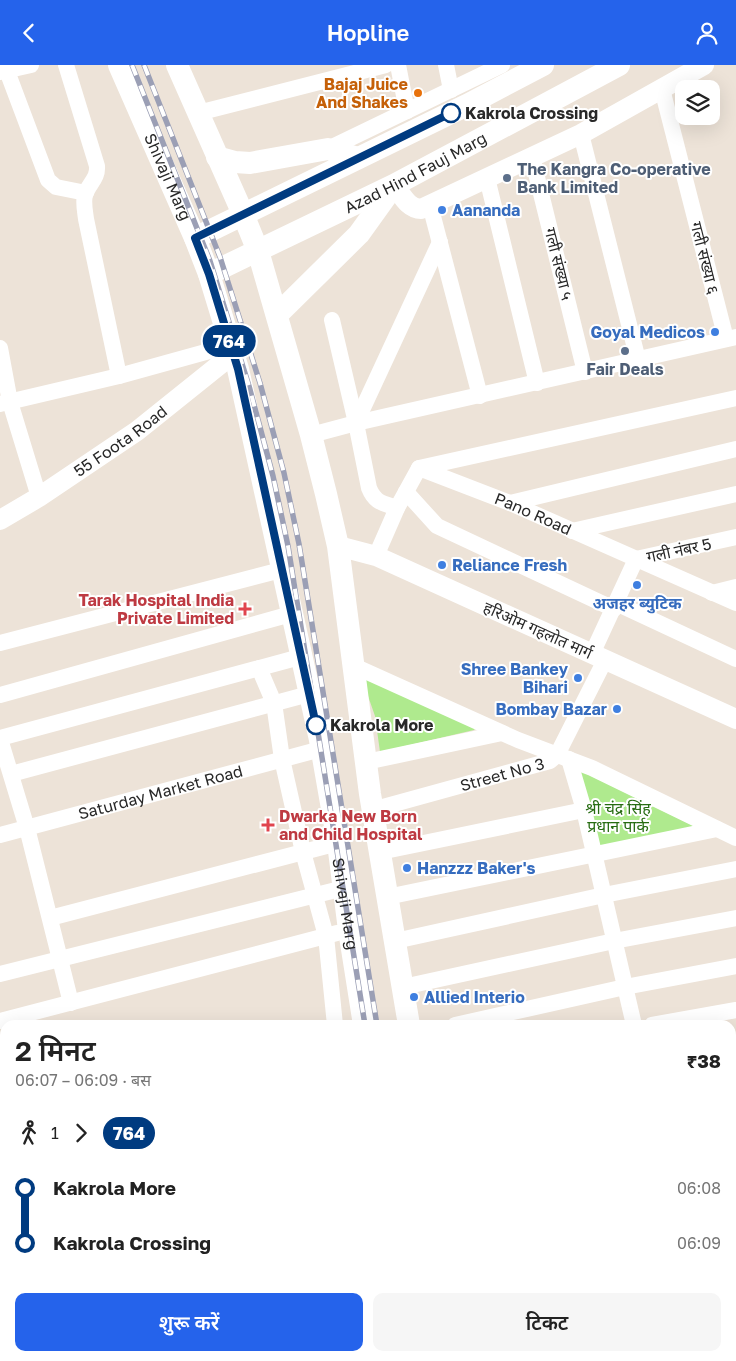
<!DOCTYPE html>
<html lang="hi">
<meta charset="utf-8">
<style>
body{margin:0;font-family:"Golos Text","Noto Sans Devanagari",sans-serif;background:#f6f6f6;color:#222;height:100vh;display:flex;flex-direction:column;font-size:19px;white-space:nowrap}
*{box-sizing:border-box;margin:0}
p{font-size:16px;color:#767676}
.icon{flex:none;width:28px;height:28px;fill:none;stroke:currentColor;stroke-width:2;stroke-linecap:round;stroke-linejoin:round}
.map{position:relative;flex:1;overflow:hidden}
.side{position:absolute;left:0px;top:955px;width:736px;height:341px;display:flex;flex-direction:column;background:#fff;border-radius:15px 15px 0 0;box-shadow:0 5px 20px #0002}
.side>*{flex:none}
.badge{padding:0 10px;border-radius:16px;font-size:18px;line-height:32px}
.fabs{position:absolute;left:675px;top:15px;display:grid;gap:10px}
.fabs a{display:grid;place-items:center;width:45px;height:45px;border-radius:10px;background:#fff;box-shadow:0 5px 20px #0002;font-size:25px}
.map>.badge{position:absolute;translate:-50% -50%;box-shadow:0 0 0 2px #fff}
.legs{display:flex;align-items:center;gap:8px;height:55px;padding:0 15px;font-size:16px}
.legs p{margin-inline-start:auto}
.overview{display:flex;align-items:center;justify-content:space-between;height:85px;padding:0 15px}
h1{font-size:28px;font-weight:600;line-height:38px}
.cta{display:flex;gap:10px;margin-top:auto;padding:10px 15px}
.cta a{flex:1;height:58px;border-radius:10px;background:#2563eb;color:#fff;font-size:20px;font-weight:600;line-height:58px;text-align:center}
.cta a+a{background:#f6f6f6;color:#222}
ul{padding:0 15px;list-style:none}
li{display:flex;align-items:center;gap:18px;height:55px;font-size:19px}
li i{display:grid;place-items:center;width:8px;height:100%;margin:0 6px;background:currentColor}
li i::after{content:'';width:12px;height:12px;margin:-6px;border:4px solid;border-radius:50%;background:#fff}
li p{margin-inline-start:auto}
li:first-child i{background:linear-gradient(#0000 50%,currentColor 0)}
li:last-child i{background:linear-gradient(currentColor 50%,#0000 0)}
header{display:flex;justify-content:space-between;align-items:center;height:65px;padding:0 15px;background:#2563eb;color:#fff;font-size:22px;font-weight:600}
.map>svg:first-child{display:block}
</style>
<header><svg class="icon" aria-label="back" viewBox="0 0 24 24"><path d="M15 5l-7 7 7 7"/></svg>Hopline<svg class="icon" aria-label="person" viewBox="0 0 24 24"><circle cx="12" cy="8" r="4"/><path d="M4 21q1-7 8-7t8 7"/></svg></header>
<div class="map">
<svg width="736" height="1296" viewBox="0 0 736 1296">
<rect width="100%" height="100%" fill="#ede3d8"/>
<g fill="#afea8e">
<path d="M361,611L478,660L474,665L380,687L375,651Z"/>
<path d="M577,704L698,763L600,782Z"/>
</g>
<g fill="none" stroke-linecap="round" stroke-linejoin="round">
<g stroke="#fff" stroke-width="16">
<path d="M66,0L97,101C98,114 89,118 85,130C83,137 85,146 86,154L119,311"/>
<path d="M398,0L407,46"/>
<path d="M446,0L451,25"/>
<path d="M7,6L48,115L56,122L86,128"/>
<path d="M0,7L31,0"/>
<path d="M662,24L726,274"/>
<path d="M198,48L386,0"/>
<path d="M581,69L638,295"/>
<path d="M328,84L502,0"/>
<path d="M532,92L585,307"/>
<path d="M487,113L537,318"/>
<path d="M430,140L480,331"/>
<path d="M332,255L356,358L369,423C375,438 383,438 397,443"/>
<path d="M0,283L10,337L39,432"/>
<path d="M0,339L119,311L231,280"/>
<path d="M356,358L440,177"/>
<path d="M311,370L356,358L736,272"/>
<path d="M419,403L736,333"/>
<path d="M406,427L437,461L614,544"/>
<path d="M510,438L736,384"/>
<path d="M572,466L736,429"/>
<path id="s1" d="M376,491L397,443L419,403L510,438L736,538"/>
<path d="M712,528L736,522"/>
<path d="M616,538L736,594"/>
<path d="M0,578L281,505"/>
<path d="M592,589L636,494L736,472"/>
<path d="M354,601L518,675L592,703L736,773"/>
<path d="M259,603L274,638L282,694L303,787L326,871L335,960"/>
<path d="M0,630L291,549"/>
<path d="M0,673L300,592"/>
<path d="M0,674L27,763L71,938"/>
<path d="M569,694L584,745L634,960"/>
<path d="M366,697L502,668"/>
<path d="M11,709L309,629"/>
<path id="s2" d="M372,745L550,696L557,690L605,595"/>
<path id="s3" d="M0,770L321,684"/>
<path d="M380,787L584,745"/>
<path d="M387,832L717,764"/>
<path d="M50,853L338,778"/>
<path d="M395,876L604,830L736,804"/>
<path d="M0,909L344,823"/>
<path d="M403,922L614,876L736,853"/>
<path d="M0,956L337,868"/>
<path d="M455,960L625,922L736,901"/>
<path d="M652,960L736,945"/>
<path d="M731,992L736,991"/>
<path d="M731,1039L736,1038"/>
<path d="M0,1074L5,1073"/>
<path d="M731,1085L736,1084"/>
<path d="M731,1141L736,1140"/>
<path d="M0,1154L5,1153"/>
<path d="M731,1188L736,1186"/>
<path d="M0,1233L5,1232"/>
<path d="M731,1243L736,1242"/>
<path d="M0,1272L6,1296"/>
<path d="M263,1291L264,1296"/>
<path d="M622,1291L623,1296"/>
<path d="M175,1296L198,1291"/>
<path d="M731,1296L736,1295"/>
</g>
<g stroke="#fff" stroke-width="20">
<path d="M394,120C402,130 408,144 421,144L581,69L704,0"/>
<path id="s4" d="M0,455L39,432L137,366L233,289"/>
<path d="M338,481L376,491L736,654"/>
</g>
<g stroke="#fff" stroke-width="22">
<path id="s5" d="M119,0L195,173L209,209L238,304L320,675L338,778L349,865L364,960"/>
<path d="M177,0L243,149L258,186L311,370L326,429L338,481L370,729L409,960"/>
<path d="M217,92L235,97L250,98L328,84L358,93"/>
<path d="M195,173L467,40L543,0"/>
<path id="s6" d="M209,209L394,120L619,0"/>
<path d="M277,250L359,169L392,123"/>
<path d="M414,1291V1296"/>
<path d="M456,1291L457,1296"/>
</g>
<defs>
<g id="rail">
<path id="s7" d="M132,0L210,196L249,321L273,411L288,481L365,960"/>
<path d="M144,0L220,192L260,318L284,408L299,479L377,960"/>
<path d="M418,1291L419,1296"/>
<path d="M430,1291V1296"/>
</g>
</defs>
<use href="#rail" stroke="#9b9fb5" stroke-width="5.5"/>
<use href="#rail" stroke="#fff" stroke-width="4" stroke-dasharray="11" stroke-linecap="butt"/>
</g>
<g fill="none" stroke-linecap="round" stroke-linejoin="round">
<defs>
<path id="line-1" d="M316,660L238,304L209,209L195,173L451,48"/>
</defs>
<use href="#line-1" stroke="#fff" stroke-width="11"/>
<use href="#line-1" stroke="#003b80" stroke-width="8"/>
</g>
<circle fill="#e8710a" stroke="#fff" stroke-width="2" cx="418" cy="28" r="5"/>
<g fill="#fff" stroke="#003b80" stroke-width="2.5">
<circle cx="451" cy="48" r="9"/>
<circle cx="316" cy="660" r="9"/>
</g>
<g fill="#5c6f8a" stroke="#fff" stroke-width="2">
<circle cx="507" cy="113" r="5"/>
<circle cx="625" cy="286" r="5"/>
</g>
<g fill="#3f7fe0" stroke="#fff" stroke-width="2">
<circle cx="442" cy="145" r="5"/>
<circle cx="715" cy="267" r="5"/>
<circle cx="442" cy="500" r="5"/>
<circle cx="637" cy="520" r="5"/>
<circle cx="578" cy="613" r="5"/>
<circle cx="617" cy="644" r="5"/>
<circle cx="407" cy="803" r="5"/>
<circle cx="414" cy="932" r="5"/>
</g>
<g fill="#e0444e" stroke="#fff" stroke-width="2">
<path d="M242.5 536.5h5v5h5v5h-5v5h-5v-5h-5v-5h5z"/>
<path d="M265.5 752.5h5v5h5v5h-5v5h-5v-5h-5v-5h5z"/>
</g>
<g text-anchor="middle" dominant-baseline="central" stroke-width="4" stroke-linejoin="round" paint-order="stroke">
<g font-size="16" font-weight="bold" fill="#c56008" stroke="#fff" text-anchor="end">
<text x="408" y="19">Bajaj Juice<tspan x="408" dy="18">And Shakes</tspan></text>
</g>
<g font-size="16" font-weight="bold" fill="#282828" stroke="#fff" text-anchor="start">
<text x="465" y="48">Kakrola Crossing</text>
<text x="330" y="660">Kakrola More</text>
</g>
<g font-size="16" font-weight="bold" fill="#4e5e75" stroke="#fff" text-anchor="start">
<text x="517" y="104">The Kangra Co-operative<tspan x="517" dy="18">Bank Limited</tspan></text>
<text x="625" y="304" text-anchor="middle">Fair Deals</text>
</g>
<g font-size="16" fill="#282828" stroke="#fff">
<text stroke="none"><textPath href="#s6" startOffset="230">Azad Hind Fauj Marg</textPath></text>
<text stroke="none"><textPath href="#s5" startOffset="122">Shivaji Marg</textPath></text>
<text transform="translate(705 193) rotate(76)">गली संख्या ६</text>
<text transform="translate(559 199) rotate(76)">गली संख्या ५</text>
<text stroke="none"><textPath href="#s4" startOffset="144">55 Foota Road</textPath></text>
<text stroke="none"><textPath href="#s1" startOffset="221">Pano Road</textPath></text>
<text transform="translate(679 485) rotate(-12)">गली नंबर 5</text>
<text transform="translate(538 565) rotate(24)">हरिओम गहलोत मार्ग</text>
<text stroke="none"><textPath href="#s2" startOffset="135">Street No 3</textPath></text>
<text stroke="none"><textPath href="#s3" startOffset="166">Saturday Market Road</textPath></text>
<text stroke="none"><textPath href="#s7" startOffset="869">Shivaji Marg</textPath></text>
</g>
<g font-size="16" font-weight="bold" fill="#366cbe" stroke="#fff" text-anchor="start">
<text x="452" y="145">Aananda</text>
<text x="705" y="267" text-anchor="end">Goyal Medicos</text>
<text x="452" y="500">Reliance Fresh</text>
<text x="637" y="538" text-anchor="middle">अजहर ब्युटिक</text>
<text x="568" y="604" text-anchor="end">Shree Bankey<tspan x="568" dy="18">Bihari</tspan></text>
<text x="607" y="644" text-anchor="end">Bombay Bazar</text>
<text x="417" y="803">Hanzzz Baker's</text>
<text x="424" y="932">Allied Interio</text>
</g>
<g font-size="16" font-weight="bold" fill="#be3a42" stroke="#fff" text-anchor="end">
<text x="234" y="535">Tarak Hospital India<tspan x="234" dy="18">Private Limited</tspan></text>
<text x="279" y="751" text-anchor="start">Dwarka New Born<tspan x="279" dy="18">and Child Hospital</tspan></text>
</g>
<g font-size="16" fill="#276c12" stroke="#fff">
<text x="618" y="743">श्री चंद्र सिंह<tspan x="618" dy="18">प्रधान पार्क</tspan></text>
</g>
</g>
</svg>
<div class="fabs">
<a><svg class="icon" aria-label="layers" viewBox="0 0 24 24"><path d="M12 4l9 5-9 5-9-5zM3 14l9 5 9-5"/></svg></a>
</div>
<b class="badge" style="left:229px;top:276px;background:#003b80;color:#fff">764</b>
<section class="side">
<div class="overview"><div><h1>2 मिनट</h1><p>06:07 – 06:09 · बस</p></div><b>₹38</b></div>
<div class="legs"><svg class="icon" aria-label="walk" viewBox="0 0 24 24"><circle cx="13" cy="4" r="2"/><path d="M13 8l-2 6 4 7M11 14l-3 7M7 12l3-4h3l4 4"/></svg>1<svg class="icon" aria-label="forward" viewBox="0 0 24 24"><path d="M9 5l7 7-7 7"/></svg><b class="badge" style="background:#003b80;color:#fff">764</b></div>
<ul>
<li><i style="color:#003b80"></i><b>Kakrola More</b><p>06:08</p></li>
<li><i style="color:#003b80"></i><b>Kakrola Crossing</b><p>06:09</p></li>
</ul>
<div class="cta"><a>शुरू करें</a><a>टिकट</a></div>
</section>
</div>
